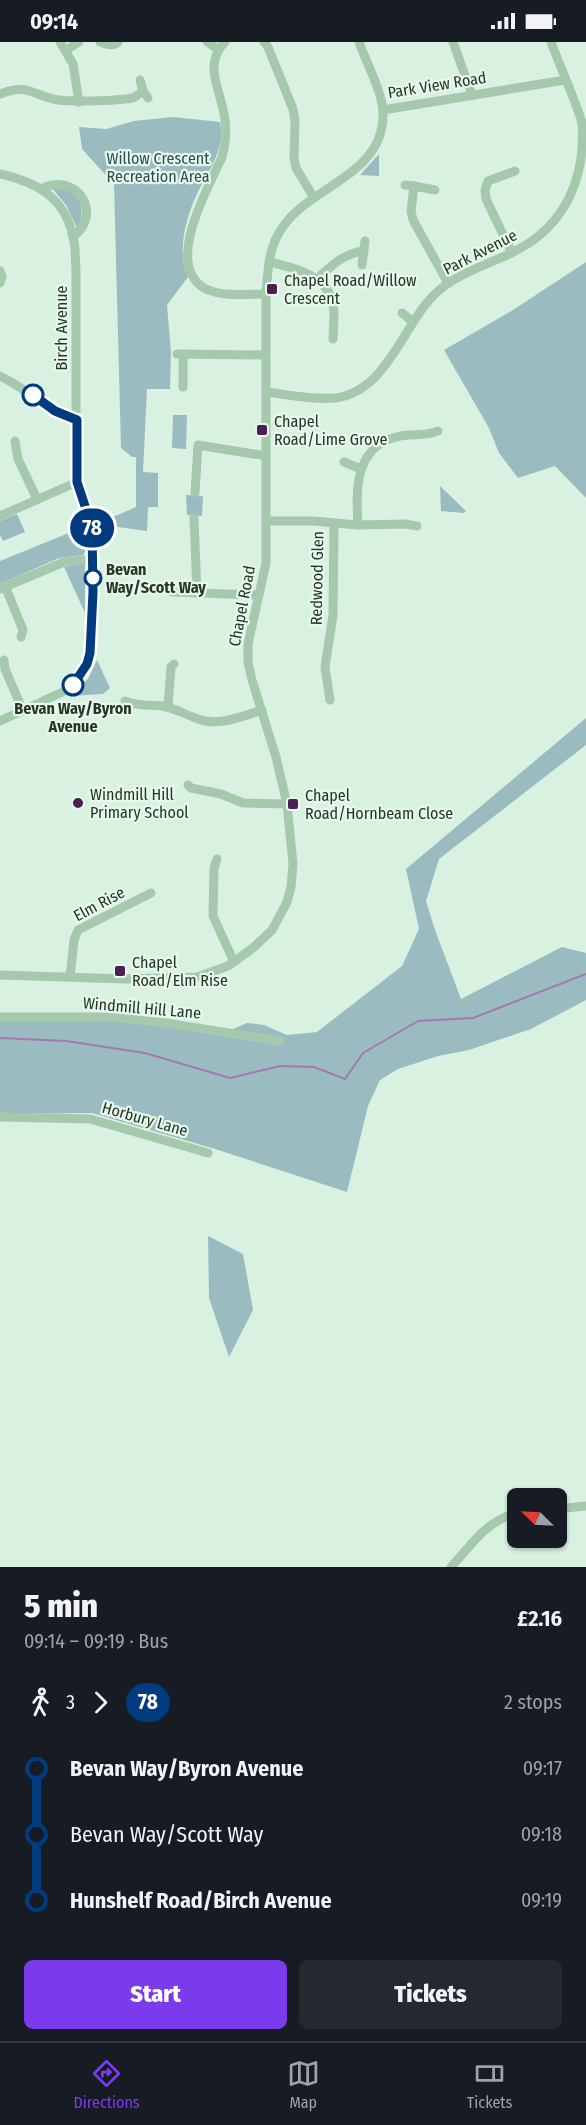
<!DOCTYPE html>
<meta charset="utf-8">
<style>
body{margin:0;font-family:"Fira Sans Condensed",sans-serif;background:#242831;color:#f1f3f6;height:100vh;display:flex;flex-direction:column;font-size:22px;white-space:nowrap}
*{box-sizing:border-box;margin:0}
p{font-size:20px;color:#9ea1a6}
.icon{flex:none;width:33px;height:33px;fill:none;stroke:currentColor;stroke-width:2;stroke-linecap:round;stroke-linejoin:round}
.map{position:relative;height:1525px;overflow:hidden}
.panel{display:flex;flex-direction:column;background:#171b24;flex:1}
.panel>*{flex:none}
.badge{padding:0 12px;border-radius:20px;font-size:21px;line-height:39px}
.needle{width:39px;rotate:294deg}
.fabs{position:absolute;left:507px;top:1446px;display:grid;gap:12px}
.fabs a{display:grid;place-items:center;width:60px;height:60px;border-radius:9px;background:#171b24;box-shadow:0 2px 4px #0004;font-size:30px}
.map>.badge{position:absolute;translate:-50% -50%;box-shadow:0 0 0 3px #fff}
.legs{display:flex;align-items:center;gap:9px;height:66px;padding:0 24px;font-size:20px}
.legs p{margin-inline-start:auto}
.overview{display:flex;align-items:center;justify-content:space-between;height:102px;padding:0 24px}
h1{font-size:33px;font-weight:800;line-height:45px}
.action{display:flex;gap:12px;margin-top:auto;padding:12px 24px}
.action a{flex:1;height:69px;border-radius:9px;background:#7c3aed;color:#fff;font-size:24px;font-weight:800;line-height:69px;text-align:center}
.action a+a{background:#242831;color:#f1f3f6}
ul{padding:0 24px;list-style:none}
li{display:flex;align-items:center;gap:21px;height:66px;font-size:22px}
li i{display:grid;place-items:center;width:9px;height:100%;margin:0 8px;background:currentColor}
li i::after{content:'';width:15px;height:15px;margin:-8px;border:4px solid;border-radius:50%;background:#171b24}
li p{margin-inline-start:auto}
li:first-child i{background:linear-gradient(#0000 50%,currentColor 0)}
li:last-child i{background:linear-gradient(currentColor 50%,#0000 0)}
.status{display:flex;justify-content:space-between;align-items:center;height:42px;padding:0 30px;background:#171b24;direction:ltr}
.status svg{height:16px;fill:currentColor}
.tab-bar{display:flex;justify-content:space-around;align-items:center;height:84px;border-top:2px solid #363941;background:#171b24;font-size:16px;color:#9ea1a6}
.tab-bar a{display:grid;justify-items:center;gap:3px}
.tab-bar .on{color:#7c3aed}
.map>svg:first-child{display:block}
</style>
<div class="status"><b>09:14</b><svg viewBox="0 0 49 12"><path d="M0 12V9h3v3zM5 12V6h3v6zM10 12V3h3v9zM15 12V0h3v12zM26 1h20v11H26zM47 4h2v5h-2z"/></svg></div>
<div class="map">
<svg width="586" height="1525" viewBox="0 0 586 1525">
<rect width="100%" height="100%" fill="#d9f1e1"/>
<g fill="#9abbc0">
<path d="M173,75L220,80C226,108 207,130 196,154C185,179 177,210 188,235L167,263L171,310L170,347H147L143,430L158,431V465H148L147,489L111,484V476L136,465V415H132L121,406L114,142L82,107L79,85L106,87L134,79Z"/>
<path d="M379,112V134L360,133Z"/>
<path d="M52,146C80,146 87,162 78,188L66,163Z"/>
<path d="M586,220V456L555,424L518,436L499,411L489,386L444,308L513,268Z"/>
<path d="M173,373H187L186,407L172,406Z"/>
<path d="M440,444L466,469L464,471L441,469Z"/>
<path d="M186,453L203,454L202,474L187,473Z"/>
<path d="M17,472L25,490L3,499L0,493V479Z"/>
<path d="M86,484L88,505L83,513L59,516L0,542V519Z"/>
<path d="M85,521V571L64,525Z"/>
<path d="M97,618L110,646L103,652L69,654L88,637Z"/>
<path d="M586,676V703L439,817L426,859L435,888L461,957L562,905L586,911V958L531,987L469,1008L438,1014L398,1027L380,1038L368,1064L347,1150L215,1107L92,1071L0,1072V979L109,978L199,988L219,993L247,981L264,983L287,993L317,990L402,924L419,887L406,827Z"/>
<path d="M208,1194L243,1212L253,1268L229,1315L209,1256Z"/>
</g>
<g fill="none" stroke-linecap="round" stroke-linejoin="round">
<path stroke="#a479ae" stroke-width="2" d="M0,996L66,999L145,1011L230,1036L280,1024L314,1025L345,1037L363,1011L418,979L473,976L586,932"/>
<g stroke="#a6c9ae" stroke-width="9">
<path d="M60,0L73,22L79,60"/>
<path d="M100,0C106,2 113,5 118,0"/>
<path d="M207,0L218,7"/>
<path d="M225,0C203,22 220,47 224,72C227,87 226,101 222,115C209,145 162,224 206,247C223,255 248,252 266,252"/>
<path d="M264,0L268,5L293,67L295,79L294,116L296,126L314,156"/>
<path d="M453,0L472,53"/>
<path d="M66,8L79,0"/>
<path d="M140,38L143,49L148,56"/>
<path d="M0,52C29,40 34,55 59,58C72,60 125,59 135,55C136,54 142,50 143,49"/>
<path d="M383,68L565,38"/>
<path d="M0,132C36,140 65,155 73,195C76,205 75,217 76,228V425L81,456L92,485L93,550L90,611L82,632L69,647L0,679"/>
<path d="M405,143L414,144L411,169L413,178L448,241"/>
<path d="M414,144L435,148"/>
<path d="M41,147C75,129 105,170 73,195"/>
<path d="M512,211L486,157L485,148L488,139L515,129"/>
<path d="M269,220C292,225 324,232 332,258C336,270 333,285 333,297"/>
<path d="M362,223L365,199"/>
<path d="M0,229L2,235L0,241"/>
<path d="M317,237C331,224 344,211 364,209"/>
<path d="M402,271L412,279"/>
<path d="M177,312L266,313"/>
<path d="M0,334C27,347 48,368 77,378"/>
<path d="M183,345V312"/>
<path d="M267,350C289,353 313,358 335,356C388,349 402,283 436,251C458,230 491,222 517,208C564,184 586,137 582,81C574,54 561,27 551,0"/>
<path d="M15,399L18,417L37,457"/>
<path d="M344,420L361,427"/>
<path d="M195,451L198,403L266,414"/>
<path d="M0,474L77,440"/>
<path d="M194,476L197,551"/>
<path d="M266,479H314L358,483L405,482L417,484"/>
<path d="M358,483C356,449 354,406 396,395C410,391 425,395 438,389"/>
<path d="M5,544L23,588L21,595"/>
<path d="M0,547L64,520L93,517"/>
<path d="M172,550L259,553"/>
<path d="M4,618L5,627L23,669"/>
<path d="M330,658L325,625L333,573L334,482"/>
<path d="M125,659C137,665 149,662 162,664C175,666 186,673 198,677C218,685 243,674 262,668"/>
<path d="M168,665L171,625L174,622"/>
<path d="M188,743L191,746L221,752L243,761L287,762"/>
<path d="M217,817L214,826L213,874L234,920"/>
<path d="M0,933L125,937L197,935L228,924L253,906L272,888L287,860L291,845L293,822L287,762L276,715L252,638L248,620V602L266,521V252C268,229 268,206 282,186C312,142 385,133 383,70C382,49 366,20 359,0"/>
<path d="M70,935L74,898L78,888L151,851"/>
<path d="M0,975H110L166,981L280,999"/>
<path d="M0,1075L90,1077L208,1111"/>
<path d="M556,1467L586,1464"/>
<path d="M451,1525C471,1504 487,1477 518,1471"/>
</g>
</g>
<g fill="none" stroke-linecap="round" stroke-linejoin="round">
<defs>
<path id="line-1" d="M33,353L55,369L77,378V440L92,485L93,550L90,611L87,622L73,643"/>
</defs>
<use href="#line-1" stroke="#fff" stroke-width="14"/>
<use href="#line-1" stroke="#003b80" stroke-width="9"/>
</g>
<g fill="#4d1d56" stroke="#e6f9ec" stroke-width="2">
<rect x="266" y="241" width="12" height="12" rx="3"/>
<rect x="256" y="382" width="12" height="12" rx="3"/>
<circle cx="78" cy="761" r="6"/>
<rect x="287" y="756" width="12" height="12" rx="3"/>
<rect x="114" y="923" width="12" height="12" rx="3"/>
</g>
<g fill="#fff" stroke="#003b80" stroke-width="3">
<circle cx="33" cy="353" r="10"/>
<circle cx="93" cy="536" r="8"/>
<circle cx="73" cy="643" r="10"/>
</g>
<g text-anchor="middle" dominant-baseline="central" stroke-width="4.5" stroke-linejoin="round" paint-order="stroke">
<g font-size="16" fill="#273528" stroke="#e6f9ec">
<text transform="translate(437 43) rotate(-9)">Park View Road</text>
<text transform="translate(480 210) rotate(-27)">Park Avenue</text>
<text transform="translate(61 286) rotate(-90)">Birch Avenue</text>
<text transform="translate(317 536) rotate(-89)">Redwood Glen</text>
<text transform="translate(242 564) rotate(-79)">Chapel Road</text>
<text transform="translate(99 862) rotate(-28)">Elm Rise</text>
<text transform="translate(142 966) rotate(5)">Windmill Hill Lane</text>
<text transform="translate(145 1077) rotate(16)">Horbury Lane</text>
</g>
<g font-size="16" fill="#2b4d53" stroke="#e6f9ec">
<text x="158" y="116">Willow Crescent<tspan x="158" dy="18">Recreation Area</tspan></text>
</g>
<g font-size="16" fill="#273528" stroke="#e6f9ec" text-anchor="start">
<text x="284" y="238">Chapel Road/Willow<tspan x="284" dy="18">Crescent</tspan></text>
<text x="274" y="379">Chapel<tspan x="274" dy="18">Road/Lime Grove</tspan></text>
<text x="90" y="752">Windmill Hill<tspan x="90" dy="18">Primary School</tspan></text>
<text x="305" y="753">Chapel<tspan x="305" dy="18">Road/Hornbeam Close</tspan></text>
<text x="132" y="920">Chapel<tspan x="132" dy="18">Road/Elm Rise</tspan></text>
</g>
<g font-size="16" font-weight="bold" fill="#273528" stroke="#e6f9ec" text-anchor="start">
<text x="106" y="527">Bevan<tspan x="106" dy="18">Way/Scott Way</tspan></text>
<text x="73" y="666" text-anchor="middle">Bevan Way/Byron<tspan x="73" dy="18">Avenue</tspan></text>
</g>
</g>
</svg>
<div class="fabs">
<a><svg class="needle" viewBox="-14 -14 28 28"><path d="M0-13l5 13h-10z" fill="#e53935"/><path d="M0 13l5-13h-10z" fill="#9ea1a6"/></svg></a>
</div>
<b class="badge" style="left:92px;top:486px;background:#003b80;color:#fff">78</b>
</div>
<section class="panel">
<div class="overview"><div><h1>5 min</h1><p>09:14 – 09:19 · Bus</p></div><b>£2.16</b></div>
<div class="legs"><svg class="icon" aria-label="walk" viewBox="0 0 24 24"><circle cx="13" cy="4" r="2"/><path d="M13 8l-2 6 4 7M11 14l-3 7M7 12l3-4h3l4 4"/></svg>3<svg class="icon" aria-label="forward" viewBox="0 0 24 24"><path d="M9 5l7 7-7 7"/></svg><b class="badge" style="background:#003b80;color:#fff">78</b><p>2 stops</p></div>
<ul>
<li><i style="color:#003b80"></i><b>Bevan Way/Byron Avenue</b><p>09:17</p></li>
<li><i style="color:#003b80"></i><span>Bevan Way/Scott Way</span><p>09:18</p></li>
<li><i style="color:#003b80"></i><b>Hunshelf Road/Birch Avenue</b><p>09:19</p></li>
</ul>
<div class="action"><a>Start</a><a>Tickets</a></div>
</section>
<nav class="tab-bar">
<a class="on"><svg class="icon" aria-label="directions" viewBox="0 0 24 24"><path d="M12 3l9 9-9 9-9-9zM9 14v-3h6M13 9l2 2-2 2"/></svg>Directions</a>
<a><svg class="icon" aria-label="map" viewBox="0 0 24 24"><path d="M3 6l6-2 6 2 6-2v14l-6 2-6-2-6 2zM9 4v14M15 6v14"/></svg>Map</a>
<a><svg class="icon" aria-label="tickets" viewBox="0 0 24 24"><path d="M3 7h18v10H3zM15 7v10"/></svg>Tickets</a>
</nav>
